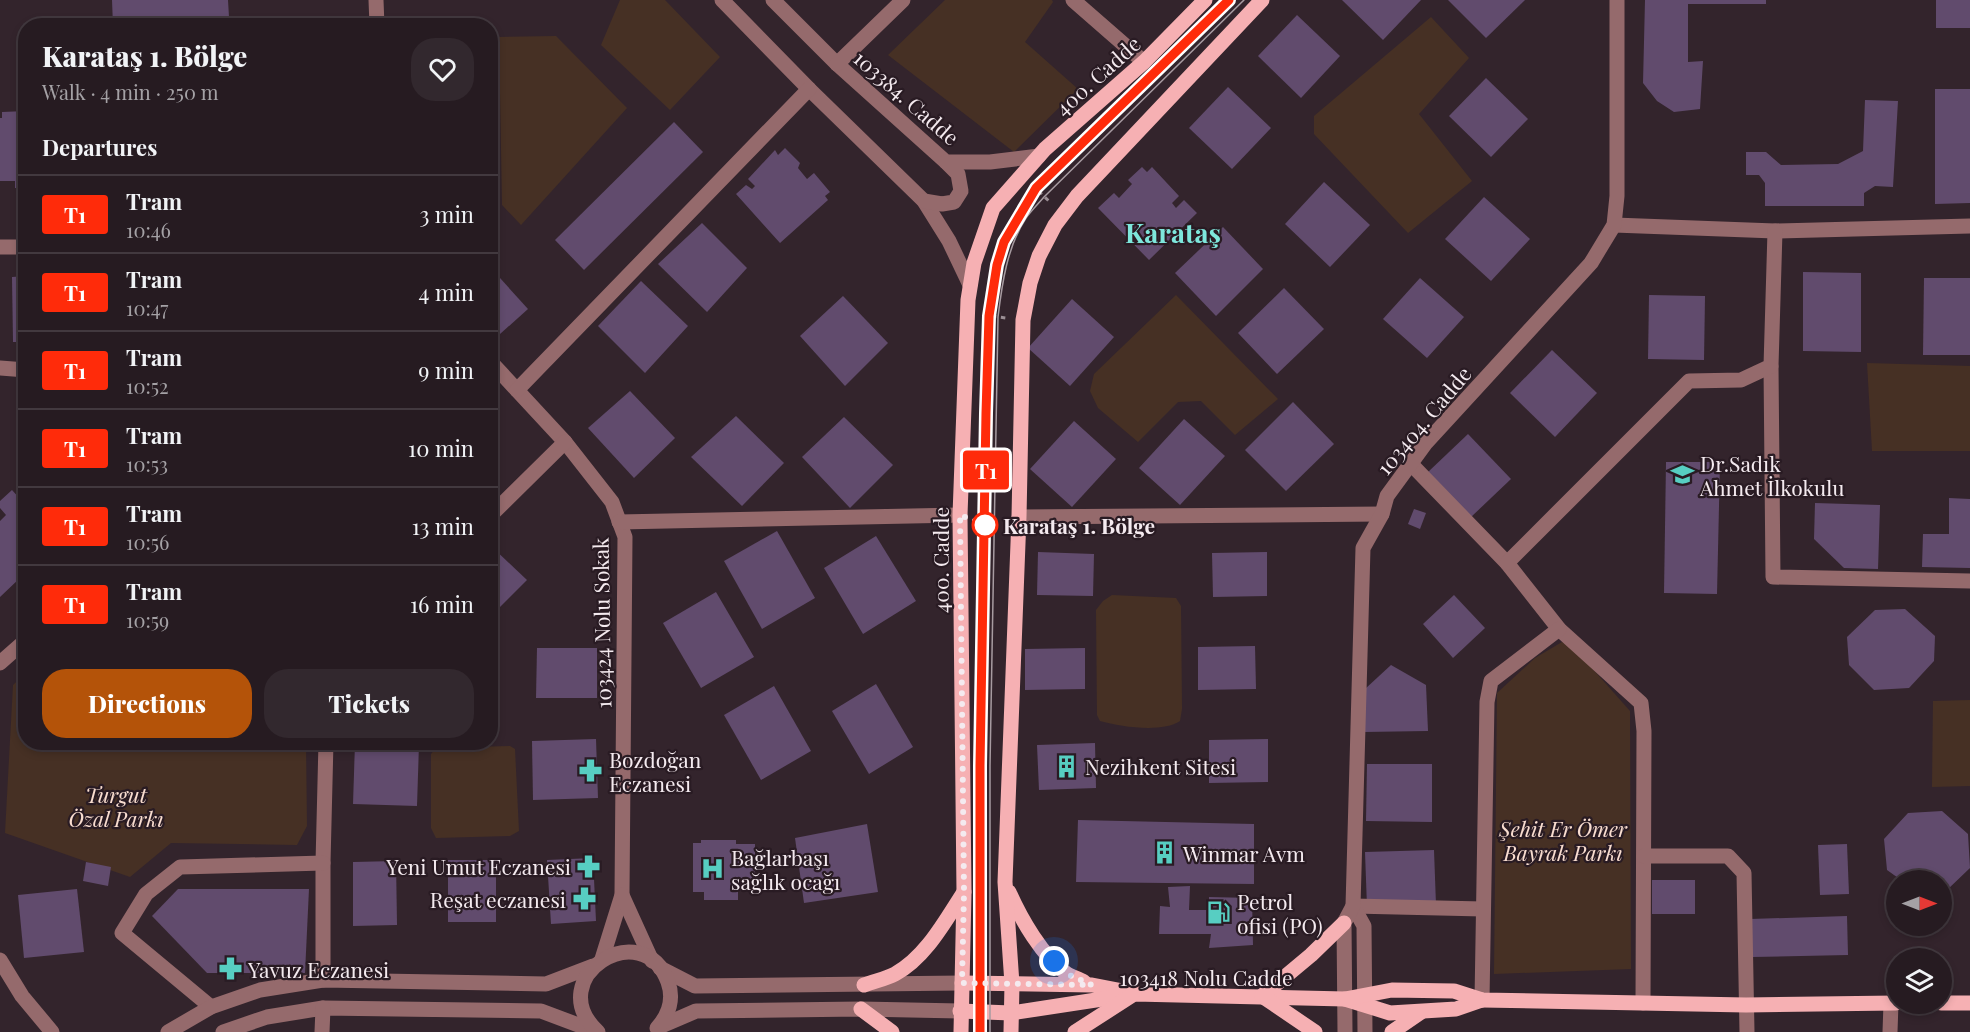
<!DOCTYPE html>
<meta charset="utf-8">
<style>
body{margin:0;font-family:"Playfair Display",serif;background:#32282e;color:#f1f3f6;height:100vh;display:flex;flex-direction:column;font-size:22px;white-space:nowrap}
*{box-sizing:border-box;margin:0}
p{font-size:20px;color:#a4a1a5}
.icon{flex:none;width:33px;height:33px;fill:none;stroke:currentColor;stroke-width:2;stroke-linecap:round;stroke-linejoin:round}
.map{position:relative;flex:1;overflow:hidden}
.side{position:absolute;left:18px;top:18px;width:480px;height:732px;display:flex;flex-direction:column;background:#261b21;border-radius:24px;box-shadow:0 3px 9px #0003,0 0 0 2px #42393f}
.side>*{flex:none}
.badge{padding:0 12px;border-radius:4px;font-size:21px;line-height:39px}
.needle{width:39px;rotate:90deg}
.tools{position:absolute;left:1886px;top:870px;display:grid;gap:12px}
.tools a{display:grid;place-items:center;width:66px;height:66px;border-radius:50%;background:#261b21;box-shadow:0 3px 9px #0003,0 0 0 2px #42393f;font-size:30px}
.you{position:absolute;width:30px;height:30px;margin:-15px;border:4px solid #fff;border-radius:50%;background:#1a73e8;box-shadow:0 0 0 9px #1a73e833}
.map>.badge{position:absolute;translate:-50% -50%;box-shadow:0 0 0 3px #fff}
h2{padding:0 24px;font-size:22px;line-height:54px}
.round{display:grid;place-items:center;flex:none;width:63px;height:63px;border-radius:24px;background:#32282e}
.head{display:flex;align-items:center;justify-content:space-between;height:102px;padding:0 24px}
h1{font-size:28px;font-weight:800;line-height:45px}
.primary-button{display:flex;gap:12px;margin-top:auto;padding:12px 24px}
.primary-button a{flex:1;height:69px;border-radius:24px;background:#b45309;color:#fff;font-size:24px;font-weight:800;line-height:69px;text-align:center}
.primary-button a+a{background:#32282e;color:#f1f3f6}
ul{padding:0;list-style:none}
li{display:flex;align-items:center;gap:18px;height:78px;padding:0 24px;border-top:2px solid #42393f}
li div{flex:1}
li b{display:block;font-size:22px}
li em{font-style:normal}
li .badge{min-width:66px;font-weight:700;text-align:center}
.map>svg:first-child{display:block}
</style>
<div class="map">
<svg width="1970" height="1032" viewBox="0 0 1970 1032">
<rect width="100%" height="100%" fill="#33242c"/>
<g fill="#463024">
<path d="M620,0H665L720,57L670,110L601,45Z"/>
<path d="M945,0H1052L1053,2L1025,42L1078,89L1014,152L888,55Z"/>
<path d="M1431,17L1469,58L1419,114L1472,181L1408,233L1314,134V116Z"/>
<path d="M556,36L627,108L521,225L502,205L499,37Z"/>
<path d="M1176,295L1278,399L1235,435L1201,401L1178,402L1138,442L1098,408L1090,391L1094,374Z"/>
<path d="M1867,363L1970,366V451H1872Z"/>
<path d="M1112,595L1176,598L1181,606L1182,709L1180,721C1162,733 1122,727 1100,721L1097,715L1096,610L1103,601Z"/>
<path d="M1562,642L1575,649L1630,711L1631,969L1494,974L1497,693L1535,658Z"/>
<path d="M25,673L26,742L306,743L307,826L297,845L171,843L130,877L5,833L13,685Z"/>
<path d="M1970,700V786L1932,787L1933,701Z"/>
<path d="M510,746L515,749L519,831L510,836L436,838L431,828V754L436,748Z"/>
</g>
<g fill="#614b6d">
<path d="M112,0H228L229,17H223L224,26H113Z"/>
<path d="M1342,0H1421L1383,40Z"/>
<path d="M1448,0H1525L1486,38Z"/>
<path d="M1645,0H1766V4H1688V62L1703,61L1700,109L1674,112L1657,101L1643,83Z"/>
<rect x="1936" y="0" width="34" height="28"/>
<path d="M1297,15L1340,56L1301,98L1258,56Z"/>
<path d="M1486,78L1528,119L1491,157L1449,116Z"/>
<path d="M1228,87L1271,128L1232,169L1189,128Z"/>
<path d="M1935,89H1970V203L1935,204Z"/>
<path d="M1865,100L1898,101L1893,187L1875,186L1864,193V206H1765V183L1759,175H1746V152H1766L1781,165L1838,164L1863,151Z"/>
<path d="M26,111V138H20L21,153H26V188H15V181H0V118H2V112Z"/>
<path d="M674,122L703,152L584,270L555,240Z"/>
<path d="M785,148L800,163L798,168L807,179L814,173L830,192L825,196L828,200L780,243L736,194L746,185L752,189L755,186L748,179L775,150L778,155Z"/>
<path d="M1142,167L1147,172L1152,167L1179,196L1172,203L1176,208L1184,200L1197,213L1149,260L1098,208L1114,193L1119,198L1132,184L1128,180Z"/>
<path d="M1324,182L1370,225L1330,267L1285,224Z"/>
<path d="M1484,197L1530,239L1491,281L1445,239Z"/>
<path d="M702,223L747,268L707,312L658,264Z"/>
<path d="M1223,227L1263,269L1216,316L1175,273Z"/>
<path d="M490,267L528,309L490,343Z"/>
<path d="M1803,272L1861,273V352L1803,351Z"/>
<path d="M26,276V342H13L12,277Z"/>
<path d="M1420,278L1464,317L1427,358L1383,319Z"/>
<path d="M1924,278H1970V355H1923Z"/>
<path d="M641,281L688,326L645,373L598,326Z"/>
<path d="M1284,288L1324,329L1277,374L1238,333Z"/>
<path d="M1649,295L1705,296L1704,360L1648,359Z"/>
<path d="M843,296L888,343L845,386L800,336Z"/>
<path d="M1072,299L1114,337L1070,386L1028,348Z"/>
<path d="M1552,350L1597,393L1555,437L1510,393Z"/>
<path d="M630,391L675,438L634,478L588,428Z"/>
<path d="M1293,402L1334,444L1286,491L1245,450Z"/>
<path d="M736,416L784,463L742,506L691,457Z"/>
<path d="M844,417L893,465L850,508L802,457Z"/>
<path d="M1184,419L1225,456L1180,505L1139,468Z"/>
<path d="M1074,421L1116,459L1072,507L1030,469Z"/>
<path d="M1468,434L1511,479L1470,518L1427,473Z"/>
<path d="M1666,462H1720L1717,594L1664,593Z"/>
<path d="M12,490L21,500L26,495V564L16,573L20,578L0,597V521L6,515L0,508V501Z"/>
<path d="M1949,498L1970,499V568L1922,567L1923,534H1949Z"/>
<path d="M1815,503L1880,505L1878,569L1844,568L1814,539Z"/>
<path d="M1414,509L1426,513L1420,529L1408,524Z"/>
<path d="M777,531L815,598L762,629L724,561Z"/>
<path d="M876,536L916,601L863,634L824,568Z"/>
<path d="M490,545L527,580L490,617Z"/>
<path d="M1038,552L1094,554L1093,596L1037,595Z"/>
<path d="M1267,552V596L1213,597L1212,553Z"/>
<path d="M716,592L754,657L701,688L663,623Z"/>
<path d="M1454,595L1485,628L1453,658L1423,624Z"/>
<path d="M1905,609L1935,636L1934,661L1909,688L1874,690L1849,665L1847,637L1875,610Z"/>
<path d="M1255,646L1256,689L1198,690V647Z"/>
<path d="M537,648H597V698H536Z"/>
<path d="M1085,648V689L1025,690V649Z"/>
<path d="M1391,665L1426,685L1428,731L1364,732L1365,689Z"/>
<path d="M876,684L913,747L869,774L832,711Z"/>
<path d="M774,686L811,751L761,780L724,715Z"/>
<path d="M596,739L598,798L533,800L532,741Z"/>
<path d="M1268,739V782L1209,783V740Z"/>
<path d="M355,743L419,744L417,806L353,804Z"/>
<path d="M1095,743L1096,788L1039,790L1037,745Z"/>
<path d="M1367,764H1432V822L1366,821Z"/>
<path d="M1942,811L1968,834L1970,868L1947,890H1941V880H1901L1887,870L1884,839L1908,813Z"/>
<path d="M1078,820L1254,824V884L1076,882Z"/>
<path d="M867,824L878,892L804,903L795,838Z"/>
<path d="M701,840H736V844H755V891H738V900H704V892H693V843H701Z"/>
<path d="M1847,844L1849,894L1820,895L1818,845Z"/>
<path d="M1434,850L1436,905L1367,907L1365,852Z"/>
<path d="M593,858L596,921L551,924L547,860Z"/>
<rect x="448" y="860" width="48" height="62"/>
<path d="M396,861L397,925L353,926V862Z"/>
<path d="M86,862L111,867L108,886L83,881Z"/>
<rect x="1652" y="880" width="43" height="34"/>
<path d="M1190,886L1189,910H1209V897L1252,898L1253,945L1209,948L1211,934H1159L1160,906L1170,907L1168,887Z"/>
<path d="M77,889L84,952L24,958L18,895Z"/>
<path d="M178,889H309L305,973H207L152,916Z"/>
<path d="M1847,916L1848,955L1752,957L1750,919Z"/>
</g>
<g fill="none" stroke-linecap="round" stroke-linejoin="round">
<g stroke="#9a8e94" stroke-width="3" stroke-dasharray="4.5 4.5" stroke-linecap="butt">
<path d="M1032,185L1051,203"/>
<path d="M983,315L1006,318"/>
</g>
<g stroke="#956a6c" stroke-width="15">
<path d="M376,0L377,26"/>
<path d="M722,0L809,89L924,201L949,241L970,285"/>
<path d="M773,0L837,64L946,162H990L1039,156"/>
<path d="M1073,0L1144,62"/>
<path d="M837,64L903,0"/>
<path d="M924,201L942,204L954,202L961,191L958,174L946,162"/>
<path d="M1614,225L1775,231L1970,226"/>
<path d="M0,247H26"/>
<path d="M490,361L565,442L612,502L625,537L622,895L602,959"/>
<path d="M1771,366L1773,577L1970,581"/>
<path d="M0,368L26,370"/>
<path d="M517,390L809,89"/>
<path d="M1411,464L1507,563L1559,629L1641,703L1644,731L1643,1003"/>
<path d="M490,516L565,442"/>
<path d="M1019,517L1382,514"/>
<path d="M619,522L960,515"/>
<path d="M1507,563L1689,381L1741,380L1771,366L1775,231"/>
<path d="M0,663L26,640"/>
<path d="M1644,856H1728L1744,873L1747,1032"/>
<path d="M622,895L652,961"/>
<path d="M1353,906L1483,909"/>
<path d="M1353,906L1364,926L1365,1032"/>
<path d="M0,960L22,996L52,1032"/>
<path d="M660,968L695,986L962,983"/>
<path d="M323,980V863L326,742"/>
<path d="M1482,1000L1487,702L1491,681L1559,629"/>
<path d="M211,1007L122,933L146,894L180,867L323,863"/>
<path d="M659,1027L696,1011L861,1009L960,1011"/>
<path d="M168,1032L211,1007L260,990L323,980L546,984L593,966"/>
<path d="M223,1032L267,1017L323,1008L541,1011L597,1032"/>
<path d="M322,1032L323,1008"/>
<path d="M598,1032C540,978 643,913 668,982C674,999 669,1015 657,1028"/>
<path d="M1345,1032L1344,923L1353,906L1363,548L1382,514L1387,496L1425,444L1591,263L1614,225L1617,196V0"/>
<path d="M1890,1032L1891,1003"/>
</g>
<g stroke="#f6b0b3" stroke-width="15">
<path d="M1009,892C1021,919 1042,956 1067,974C1072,977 1079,979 1084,982"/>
<path d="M962,983L1092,985L1123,991"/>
<path d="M864,985C874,981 886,979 895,974C926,957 945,921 964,892"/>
<path d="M1345,999L1390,1013L1456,1009L1482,1000"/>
<path d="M1941,1003H1970"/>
<path d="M861,1009L892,1032"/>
<path d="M960,1011L1011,1013L1135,994L1345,999L1392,990L1454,991L1482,1000L1746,1005L1896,1003"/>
<path d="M961,1032L964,892L960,515L968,300L974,263L993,208L1045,149L1144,62L1205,0"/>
<path d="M1011,1032L1012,984L1005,882L1019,517L1023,320L1030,283L1039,256L1055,225L1077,196L1262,0"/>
<path d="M1075,1032L1131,996"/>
<path d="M1315,1032L1262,996L1311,955L1344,923"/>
<path d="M1392,1032L1421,1012"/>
</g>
<g stroke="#a79ba1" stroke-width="1.5">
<path d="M979,1032V766L986,413L989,316L997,265L1004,242L1036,188L1229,0"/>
<path d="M990,1032V766L998,317C1002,284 1007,247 1026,218C1031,211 1038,204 1044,197L1244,0"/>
</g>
</g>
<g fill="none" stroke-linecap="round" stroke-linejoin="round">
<defs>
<path id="line" d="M980,1032V766L986,413L989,316L997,265L1004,242L1036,188L1229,0"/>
</defs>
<use href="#line" stroke="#fff" stroke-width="14"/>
<use href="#line" stroke="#ff2b0a" stroke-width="9"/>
<path stroke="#f4eaef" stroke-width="6" stroke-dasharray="0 10.8" d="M985,525L960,515L964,892L962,983L1092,985L1067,974L1054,961"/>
</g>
<defs>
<symbol id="school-bare" viewBox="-9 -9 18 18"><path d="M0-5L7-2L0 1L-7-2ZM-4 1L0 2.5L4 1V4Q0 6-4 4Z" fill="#57cec2" stroke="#291b23" stroke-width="2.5" paint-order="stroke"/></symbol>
<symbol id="building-bare" viewBox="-9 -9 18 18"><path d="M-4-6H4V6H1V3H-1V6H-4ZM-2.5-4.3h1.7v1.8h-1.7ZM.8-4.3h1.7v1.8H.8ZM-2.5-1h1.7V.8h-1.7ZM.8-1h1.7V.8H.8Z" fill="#57cec2" stroke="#291b23" stroke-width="2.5" paint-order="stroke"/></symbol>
<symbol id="pharmacy-bare" viewBox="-9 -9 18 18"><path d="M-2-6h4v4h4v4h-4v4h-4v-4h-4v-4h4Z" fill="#57cec2" stroke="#291b23" stroke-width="2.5" paint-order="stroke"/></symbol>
<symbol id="hospital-bare" viewBox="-9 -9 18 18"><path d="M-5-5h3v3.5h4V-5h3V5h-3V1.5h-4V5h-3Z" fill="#57cec2" stroke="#291b23" stroke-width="2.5" paint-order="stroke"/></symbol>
<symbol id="fuel-bare" viewBox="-9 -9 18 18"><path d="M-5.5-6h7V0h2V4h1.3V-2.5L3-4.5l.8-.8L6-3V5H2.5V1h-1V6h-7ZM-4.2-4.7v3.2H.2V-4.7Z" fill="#57cec2" stroke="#291b23" stroke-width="2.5" paint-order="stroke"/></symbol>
</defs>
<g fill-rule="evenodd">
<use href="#school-bare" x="1666" y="458" width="33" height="33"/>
<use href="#building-bare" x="1050" y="750" width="33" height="33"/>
<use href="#pharmacy-bare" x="574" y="754" width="33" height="33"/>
<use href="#building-bare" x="1148" y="836" width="33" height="33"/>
<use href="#pharmacy-bare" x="572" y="850" width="33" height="33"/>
<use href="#hospital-bare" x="696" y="852" width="33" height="33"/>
<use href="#pharmacy-bare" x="568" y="882" width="33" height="33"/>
<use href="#fuel-bare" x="1202" y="896" width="33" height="33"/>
<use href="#pharmacy-bare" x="214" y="952" width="33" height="33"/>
</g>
<circle fill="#fff" stroke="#ff2b0a" stroke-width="3" cx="985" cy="525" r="12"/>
<g text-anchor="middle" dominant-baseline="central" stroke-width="4.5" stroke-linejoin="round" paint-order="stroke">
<g font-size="21" fill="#f4eaef" stroke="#291b23">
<text transform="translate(1097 75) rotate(-42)">400. Cadde</text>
<text transform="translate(907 97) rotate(41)">103384. Cadde</text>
<text transform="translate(1423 420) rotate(-50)">103404. Cadde</text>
<text transform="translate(940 560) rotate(-90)">400. Cadde</text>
<text transform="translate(601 623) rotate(-91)">103424 Nolu Sokak</text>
<text x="1206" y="977">103418 Nolu Cadde</text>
</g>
<g font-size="21" fill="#f4eaef" stroke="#291b23" text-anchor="start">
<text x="1700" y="463">Dr.Sadık<tspan x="1700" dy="24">Ahmet İlkokulu</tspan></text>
<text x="609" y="759">Bozdoğan<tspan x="609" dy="24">Eczanesi</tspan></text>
<text x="1085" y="766">Nezihkent Sitesi</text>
<text x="1183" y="853">Winmar Avm</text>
<text x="731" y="857">Bağlarbaşı<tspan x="731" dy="24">sağlık ocağı</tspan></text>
<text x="571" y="866" text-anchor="end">Yeni Umut Eczanesi</text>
<text x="566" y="899" text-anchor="end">Reşat eczanesi</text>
<text x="1237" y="901">Petrol<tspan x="1237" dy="24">ofisi (PO)</tspan></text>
<text x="248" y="969">Yavuz Eczanesi</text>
</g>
<g font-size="21" font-weight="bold" fill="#f4eaef" stroke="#291b23" text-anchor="start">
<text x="1003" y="525">Karataş 1. Bölge</text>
</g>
<g font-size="21" font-style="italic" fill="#f9ddd0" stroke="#291b23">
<text x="116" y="794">Turgut<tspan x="116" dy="24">Özal Parkı</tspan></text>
<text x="1563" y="828">Şehit Er Ömer<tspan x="1563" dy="24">Bayrak Parkı</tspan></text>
</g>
<g font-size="27" font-weight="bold" fill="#7ee7dc" stroke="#291b23">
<text x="1173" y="232">Karataş</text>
</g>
</g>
</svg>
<div class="tools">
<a><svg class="needle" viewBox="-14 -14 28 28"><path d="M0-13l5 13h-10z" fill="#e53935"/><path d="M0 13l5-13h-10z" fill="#a4a1a5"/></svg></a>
<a><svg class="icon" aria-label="layers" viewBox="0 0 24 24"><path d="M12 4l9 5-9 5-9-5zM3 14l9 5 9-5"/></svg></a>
</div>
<div class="you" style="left:1054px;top:961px"></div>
<b class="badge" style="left:986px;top:470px;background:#ff2b0a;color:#fff">T1</b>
<section class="side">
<div class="head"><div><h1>Karataş 1. Bölge</h1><p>Walk · 4 min · 250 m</p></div><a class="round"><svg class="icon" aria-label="heart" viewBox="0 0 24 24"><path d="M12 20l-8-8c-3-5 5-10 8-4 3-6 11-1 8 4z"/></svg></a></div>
<h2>Departures</h2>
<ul>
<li><span class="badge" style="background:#ff2b0a;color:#fff">T1</span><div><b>Tram</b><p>10:46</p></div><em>3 min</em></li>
<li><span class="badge" style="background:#ff2b0a;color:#fff">T1</span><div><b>Tram</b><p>10:47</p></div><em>4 min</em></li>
<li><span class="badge" style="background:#ff2b0a;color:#fff">T1</span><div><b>Tram</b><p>10:52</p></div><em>9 min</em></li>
<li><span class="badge" style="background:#ff2b0a;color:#fff">T1</span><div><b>Tram</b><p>10:53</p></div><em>10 min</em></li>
<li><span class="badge" style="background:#ff2b0a;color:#fff">T1</span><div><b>Tram</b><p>10:56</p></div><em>13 min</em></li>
<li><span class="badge" style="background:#ff2b0a;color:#fff">T1</span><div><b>Tram</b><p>10:59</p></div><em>16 min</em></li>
</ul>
<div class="primary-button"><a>Directions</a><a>Tickets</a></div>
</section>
</div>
